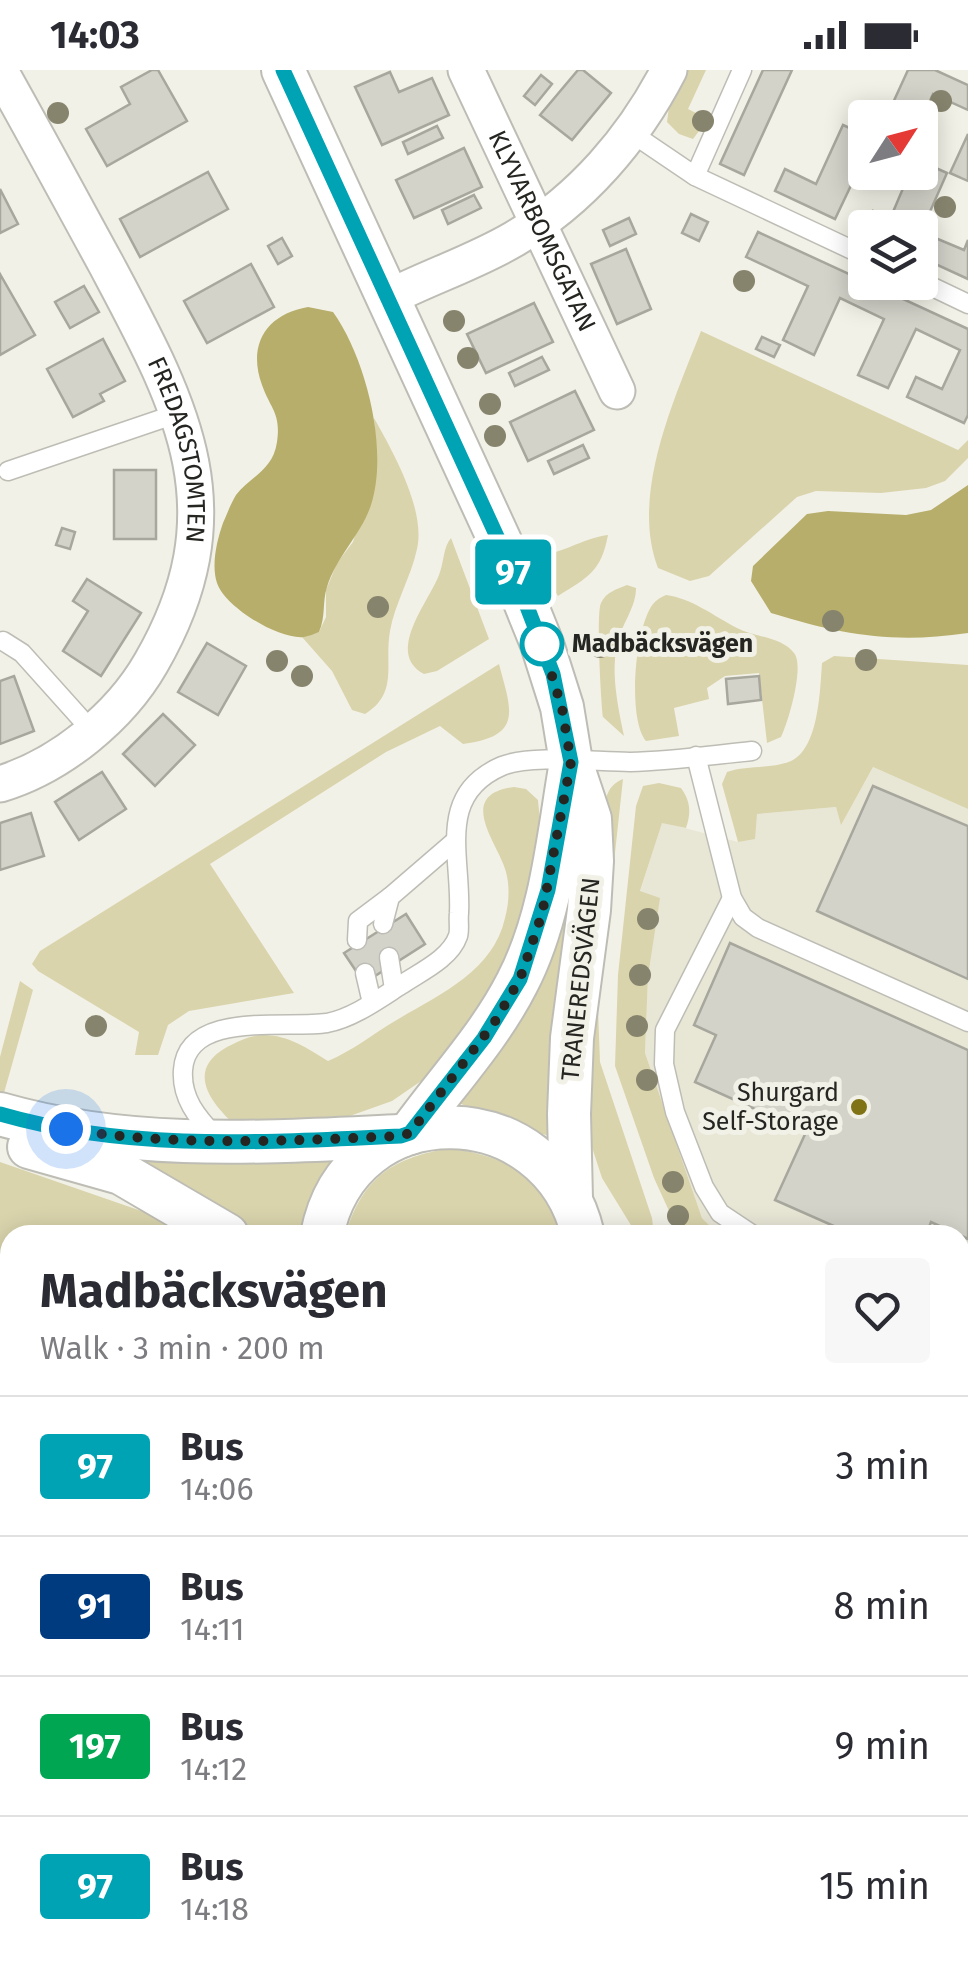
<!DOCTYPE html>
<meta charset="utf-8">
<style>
body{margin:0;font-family:"Fira Sans",sans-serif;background:#f7f7f7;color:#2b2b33;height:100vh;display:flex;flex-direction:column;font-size:38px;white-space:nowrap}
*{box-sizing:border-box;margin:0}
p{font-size:32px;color:#7c7c81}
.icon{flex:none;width:55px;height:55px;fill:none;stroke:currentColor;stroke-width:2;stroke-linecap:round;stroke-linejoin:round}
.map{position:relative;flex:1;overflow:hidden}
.details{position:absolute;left:0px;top:1155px;width:970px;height:752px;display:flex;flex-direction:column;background:#fff;border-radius:30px 30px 0 0;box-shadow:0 5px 25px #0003}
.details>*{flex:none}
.badge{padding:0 20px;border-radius:8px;font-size:35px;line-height:65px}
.needle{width:65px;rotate:54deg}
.tools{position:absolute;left:848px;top:30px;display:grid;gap:20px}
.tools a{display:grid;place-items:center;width:90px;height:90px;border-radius:10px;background:#fff;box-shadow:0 5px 25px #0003;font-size:50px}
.you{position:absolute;width:50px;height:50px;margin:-25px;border:8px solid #fff;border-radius:50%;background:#1a73e8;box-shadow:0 0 0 15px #1a73e833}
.map>.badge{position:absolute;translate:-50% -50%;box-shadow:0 0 0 5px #fff}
.round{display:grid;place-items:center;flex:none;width:105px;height:105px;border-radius:10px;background:#f7f7f7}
.summary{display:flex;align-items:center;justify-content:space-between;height:170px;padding:0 40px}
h1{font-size:48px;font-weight:700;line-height:75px}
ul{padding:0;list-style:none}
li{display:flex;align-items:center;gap:30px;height:140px;padding:0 40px;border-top:2px solid #e1e1e2}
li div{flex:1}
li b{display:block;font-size:38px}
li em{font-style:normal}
li .badge{min-width:110px;font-weight:700;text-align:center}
.status{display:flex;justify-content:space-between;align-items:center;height:70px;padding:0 50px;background:#fff;direction:ltr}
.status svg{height:28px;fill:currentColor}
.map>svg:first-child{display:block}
</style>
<div class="status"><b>14:03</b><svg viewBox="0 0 49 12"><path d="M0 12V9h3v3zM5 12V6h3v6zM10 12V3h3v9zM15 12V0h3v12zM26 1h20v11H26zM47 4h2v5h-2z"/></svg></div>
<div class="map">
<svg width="968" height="1907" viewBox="0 0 968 1907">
<rect width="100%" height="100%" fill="#f2f1e7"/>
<path fill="#e8e7d6" d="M873,697L968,739V1262L960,1260V1165H726L714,1160L702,1148L645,983L648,906L640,822L662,752L738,772L756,744L836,737L841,754Z"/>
<g fill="#d9d4ac">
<path d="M686,0H706L688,39L708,49L693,69L679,64L667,52L669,37Z"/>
<path d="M701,261L958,380L968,370V388L945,411L926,418L881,423L816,421L797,427L709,506L690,511L658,498C630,425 674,330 701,261Z"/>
<path d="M374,348C393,382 426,440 417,479C411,507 395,533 390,561C384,595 399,623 365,644L352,640L332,601L302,567L319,562L326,547V520L337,493L353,472L376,397Z"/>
<path d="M608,465C601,502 588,507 558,526L533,486C565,484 579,469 608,465Z"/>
<path d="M451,468L489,569L437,601L424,604C385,583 428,533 439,505C444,493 443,477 451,468Z"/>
<path d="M627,515L636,518C636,537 623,552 618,571C610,601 618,636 624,666L603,647C601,630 596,543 601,533C606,522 617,519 627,515Z"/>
<path d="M666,525C691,528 714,546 737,558C754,567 782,567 794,583C805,596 788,653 781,667L767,673L759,603L725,606L707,618L709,629L674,638L679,666L646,671C627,648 635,557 653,534C656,530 661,527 666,525Z"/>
<path d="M834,586L968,595V739L873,697L841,755L836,737L757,744L755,769L738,772L722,714L727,702C747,695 773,699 791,691C819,678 820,620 822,593Z"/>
<path d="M499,594C511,640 524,666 463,674L440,656L386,682L210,794L294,923L189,941L168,955L158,985H135L139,962L38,901L32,894L40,881Z"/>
<path d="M623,709L598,939L600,992L652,1148L654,1165H637L602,1108L589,1068L577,1006L603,743C606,727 607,716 623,709Z"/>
<path d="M659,713L681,718C691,732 691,743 686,758L662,753L640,821L660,828L648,906L645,983L702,1148L714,1160L726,1165H680L654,1108L615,996L618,905L636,736L643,716Z"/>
<path d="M514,717L526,719L538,730L541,762L536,807L489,934L427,1007L392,1031L347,1047L237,1057C212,1034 184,1001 227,977C239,971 251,965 264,965C288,965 309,979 328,991C352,981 373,964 395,951C438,925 493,902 505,848C509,833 510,817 506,802C499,774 454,725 514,717Z"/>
<path d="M574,765L552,1067L482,1044L453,1030Z"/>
<path d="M20,911L33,920L4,1023L0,1022V987Z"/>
<path d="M100,1075L334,1079L307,1165H263L188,1116Z"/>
<path d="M452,1078C511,1089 542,1105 560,1165H345C363,1106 394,1087 452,1078Z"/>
<path d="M0,1092L176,1153L193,1165H10V1191L0,1187Z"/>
<path d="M968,1591V1783L960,1823V1597Z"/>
<path d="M0,1860L10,1864V1898H247L244,1907H0Z"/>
<path d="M595,1898H808L806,1907H592Z"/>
</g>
<g fill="#b7ae6b">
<path d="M308,237L333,242C366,288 389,379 371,435C361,465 336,487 327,517C322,533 326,546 319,562C314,564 309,566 304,567C279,570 225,537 217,513C211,495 217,470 223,453C227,444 231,433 236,425C249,407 273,401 277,372C281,343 271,340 262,315C247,274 267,244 308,237Z"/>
<path d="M968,415V563C893,574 843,565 771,543L751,511L753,496L807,444L828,441L906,445L931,440Z"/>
</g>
<g fill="#d4d3ca" stroke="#a8a79e" stroke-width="2.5">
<path d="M152,0H158L187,51L107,96L86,59L130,34L121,17Z"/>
<path d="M578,0H583L611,23L572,70L540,45Z"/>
<path d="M763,0H792L744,105L720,94Z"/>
<path d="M908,0H935L968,15V40L933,24L920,53V48H886Z"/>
<path d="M390,2L399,22L432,8L449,45L382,75L355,17Z"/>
<path d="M541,5L552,14L535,35L524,26Z"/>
<path d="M843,55L865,65V86L835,149L775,121L785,99L816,114Z"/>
<path d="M437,56L443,68L408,84L403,72Z"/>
<path d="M968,64V111L950,103Z"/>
<path d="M464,78L482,117L414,148L396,110Z"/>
<path d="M920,91L947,103L921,162L964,180L968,170V209L920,187V158H866L873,141L890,149L910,102H920Z"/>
<path d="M208,102L228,139L140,187L120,149Z"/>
<path d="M0,119L18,154L0,163Z"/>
<path d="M474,125L481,138L448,154L442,140Z"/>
<path d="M691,144L708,152L699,171L682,163Z"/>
<path d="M629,148L636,164L610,176L603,160Z"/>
<path d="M758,162L968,259V345L964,353L907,327L916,307L942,319L960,280L916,259L888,318L858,305L884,249L840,228L814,285L783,270L808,216L746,187Z"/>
<path d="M282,168L292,186L278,194L268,176Z"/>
<path d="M626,179L651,239L617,254L591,194Z"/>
<path d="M251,194L274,237L207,273L184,231Z"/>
<path d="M0,204L35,265L0,285Z"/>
<path d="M84,216L99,242L70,258L55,232Z"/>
<path d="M534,233L553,272L486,303L467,264Z"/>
<path d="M762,267L780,275L774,287L756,279Z"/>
<path d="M103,269L125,311L100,324L104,331L73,347L47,299Z"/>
<path d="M542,287L549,300L515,316L509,303Z"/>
<path d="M575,321L594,360L528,391L510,352Z"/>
<path d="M583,375L589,388L554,404L548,391Z"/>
<rect x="114" y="400" width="42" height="69"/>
<path d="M62,458L75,462L70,479L56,475Z"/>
<path d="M87,509L141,543L101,606L63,581L88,541L73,531Z"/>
<path d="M207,573L246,596L218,645L178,622Z"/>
<path d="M14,606L34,661L0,674V611Z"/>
<path d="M759,606L761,630L728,634L726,609Z"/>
<path d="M163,644L195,675L155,716L123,684Z"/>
<path d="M102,702L126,739L79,770L55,732Z"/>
<path d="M873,716L968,756V909L817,841Z"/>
<path d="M31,743L44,786L0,800V753Z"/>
<path d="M406,844L425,874L364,913L344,883Z"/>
<path d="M730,873L968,980V1169L931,1152L926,1165H854L775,1130L806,1062L695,1012L716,965L694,955Z"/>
<path d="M0,1198L10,1201V1395L0,1391Z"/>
<path d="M0,1530L10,1533V1597L0,1593Z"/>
<path d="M0,1789L10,1793V1844L5,1856L0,1854Z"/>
<path d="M261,1898H325L322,1907H258Z"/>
<path d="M528,1898H591L587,1907H525Z"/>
</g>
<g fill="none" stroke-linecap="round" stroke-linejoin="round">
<defs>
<g id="service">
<path d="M630,62L695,106L865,186"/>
<path d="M695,106L742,0"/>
<path d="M920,211L968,234"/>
<path d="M8,401L179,343"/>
<path d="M3,571L22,583L92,661"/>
<path d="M696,686L732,828L743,847L758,858L968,952"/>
<path d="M732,828L665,960L664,994L675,1042L704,1117L720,1143L753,1165"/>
<path d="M383,854L390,827L455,771"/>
<path d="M357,870L358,851L390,827"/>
<path d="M389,887L394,919"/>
<path d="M365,903L372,933"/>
<path d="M215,1066C197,1047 181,1028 183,1000C187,940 286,959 327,953C353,948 379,929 401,915C420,902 450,889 458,866C460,860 458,850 459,843C462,787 435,725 502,696C531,684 596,692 630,692C671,691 712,685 752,681"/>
<path d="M960,1247L968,1249"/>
</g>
<g id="minor">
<path id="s1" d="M466,0L617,321"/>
<path id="s2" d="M0,1C36,65 71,130 106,194C181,335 240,439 151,593C120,647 60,696 0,714"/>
<path d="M388,228C429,207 475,192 514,169C581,130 634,68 669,0"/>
<path d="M829,1907L830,1898"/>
</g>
<g id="tertiary">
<path d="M283,0L504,480L542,574L562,637L571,692L590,749L592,791L589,840L572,968L569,1044L571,1129"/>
<path d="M0,1044C132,1082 266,1072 401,1066"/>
<path d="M410,1063C446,1013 489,968 517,913C551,848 558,769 570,698"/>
<path d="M29,1077L121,1103L227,1165"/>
<path d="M322,1165C350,1020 550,1023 583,1165"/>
<path d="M960,1355L968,1356"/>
<path d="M960,1420L968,1424"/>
</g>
<path id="trunk" d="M965,1907L968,1895"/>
</defs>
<use href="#service" stroke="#bebdb5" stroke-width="21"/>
<use href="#minor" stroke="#bebdb5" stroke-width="39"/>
<use href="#tertiary" stroke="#bebdb5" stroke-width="46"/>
<use href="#trunk" stroke="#7d742d" stroke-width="59"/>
<use href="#service" stroke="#fff" stroke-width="18"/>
<use href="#minor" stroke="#fff" stroke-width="35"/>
<use href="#tertiary" stroke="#fff" stroke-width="42"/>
<use href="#trunk" stroke="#beb25c" stroke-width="55"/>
</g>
<g fill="#87846e">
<circle cx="941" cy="31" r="11"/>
<circle cx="58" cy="43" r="11"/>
<circle cx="703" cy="51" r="11"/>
<circle cx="945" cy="137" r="11"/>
<circle cx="744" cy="211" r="11"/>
<circle cx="454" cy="251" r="11"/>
<circle cx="468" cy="288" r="11"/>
<circle cx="490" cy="334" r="11"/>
<circle cx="495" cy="366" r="11"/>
<circle cx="378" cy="537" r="11"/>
<circle cx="833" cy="551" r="11"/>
<circle cx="600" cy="577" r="11"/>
<circle cx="866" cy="590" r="11"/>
<circle cx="277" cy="591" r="11"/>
<circle cx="302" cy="606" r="11"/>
<circle cx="648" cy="849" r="11"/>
<circle cx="640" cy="905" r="11"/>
<circle cx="96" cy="956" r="11"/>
<circle cx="637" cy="956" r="11"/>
<circle cx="647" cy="1010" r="11"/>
<circle cx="673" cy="1112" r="11"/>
<circle cx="678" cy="1146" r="11"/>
</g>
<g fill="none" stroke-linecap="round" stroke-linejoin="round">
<defs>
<path id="line" d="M0,1044C131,1082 266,1072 401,1066L410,1063L484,968L520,909L548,820L571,692L553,604L516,508L283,0"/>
</defs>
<use href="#line" stroke="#fff" stroke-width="22"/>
<use href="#line" stroke="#00a3b4" stroke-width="15"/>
<path stroke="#252521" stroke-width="10" stroke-dasharray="0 18" d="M66,1059C178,1077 288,1071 401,1066L410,1063L494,953L520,909L542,844L571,692L562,638L542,574"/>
</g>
<circle fill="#fff" stroke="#00a3b4" stroke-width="5" cx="542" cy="574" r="20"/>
<circle fill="#807315" stroke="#f2f1e7" stroke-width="4" cx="859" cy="1037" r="10"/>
<g text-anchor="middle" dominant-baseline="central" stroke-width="10" stroke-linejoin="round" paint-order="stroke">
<g font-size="25" fill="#252521" stroke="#f2f1e7">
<text stroke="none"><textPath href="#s1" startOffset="178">KLYVARBOMSGATAN</textPath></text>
<text stroke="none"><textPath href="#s2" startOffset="422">FREDAGSTOMTEN</textPath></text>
<text transform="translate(581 909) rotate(-84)">TRANEREDSVÄGEN</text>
</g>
<g font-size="25" font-weight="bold" fill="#252521" stroke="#f2f1e7" text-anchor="start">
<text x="572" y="574">Madbäcksvägen</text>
</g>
<g font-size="25" fill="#252521" stroke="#f2f1e7" text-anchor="end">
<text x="839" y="1023">Shurgard<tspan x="839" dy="29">Self-Storage</tspan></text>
</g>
</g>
</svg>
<div class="tools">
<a><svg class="needle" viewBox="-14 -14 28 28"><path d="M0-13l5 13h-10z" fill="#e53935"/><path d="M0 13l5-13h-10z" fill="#7c7c81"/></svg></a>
<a><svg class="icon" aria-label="layers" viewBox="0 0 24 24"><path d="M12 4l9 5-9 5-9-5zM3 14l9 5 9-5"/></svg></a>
</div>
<div class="you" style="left:66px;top:1059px"></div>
<b class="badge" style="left:513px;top:502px;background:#00a3b4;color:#fff">97</b>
<section class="details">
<div class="summary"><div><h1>Madbäcksvägen</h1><p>Walk · 3 min · 200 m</p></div><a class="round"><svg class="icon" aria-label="heart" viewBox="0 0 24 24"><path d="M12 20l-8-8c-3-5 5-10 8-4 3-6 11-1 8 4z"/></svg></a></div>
<ul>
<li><span class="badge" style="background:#00a3b4;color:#fff">97</span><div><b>Bus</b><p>14:06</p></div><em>3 min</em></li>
<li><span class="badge" style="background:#003b80;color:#fff">91</span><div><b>Bus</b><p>14:11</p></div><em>8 min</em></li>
<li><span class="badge" style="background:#00a651;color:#fff">197</span><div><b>Bus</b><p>14:12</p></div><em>9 min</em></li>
<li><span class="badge" style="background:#00a3b4;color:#fff">97</span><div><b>Bus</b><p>14:18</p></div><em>15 min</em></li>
</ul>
</section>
</div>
